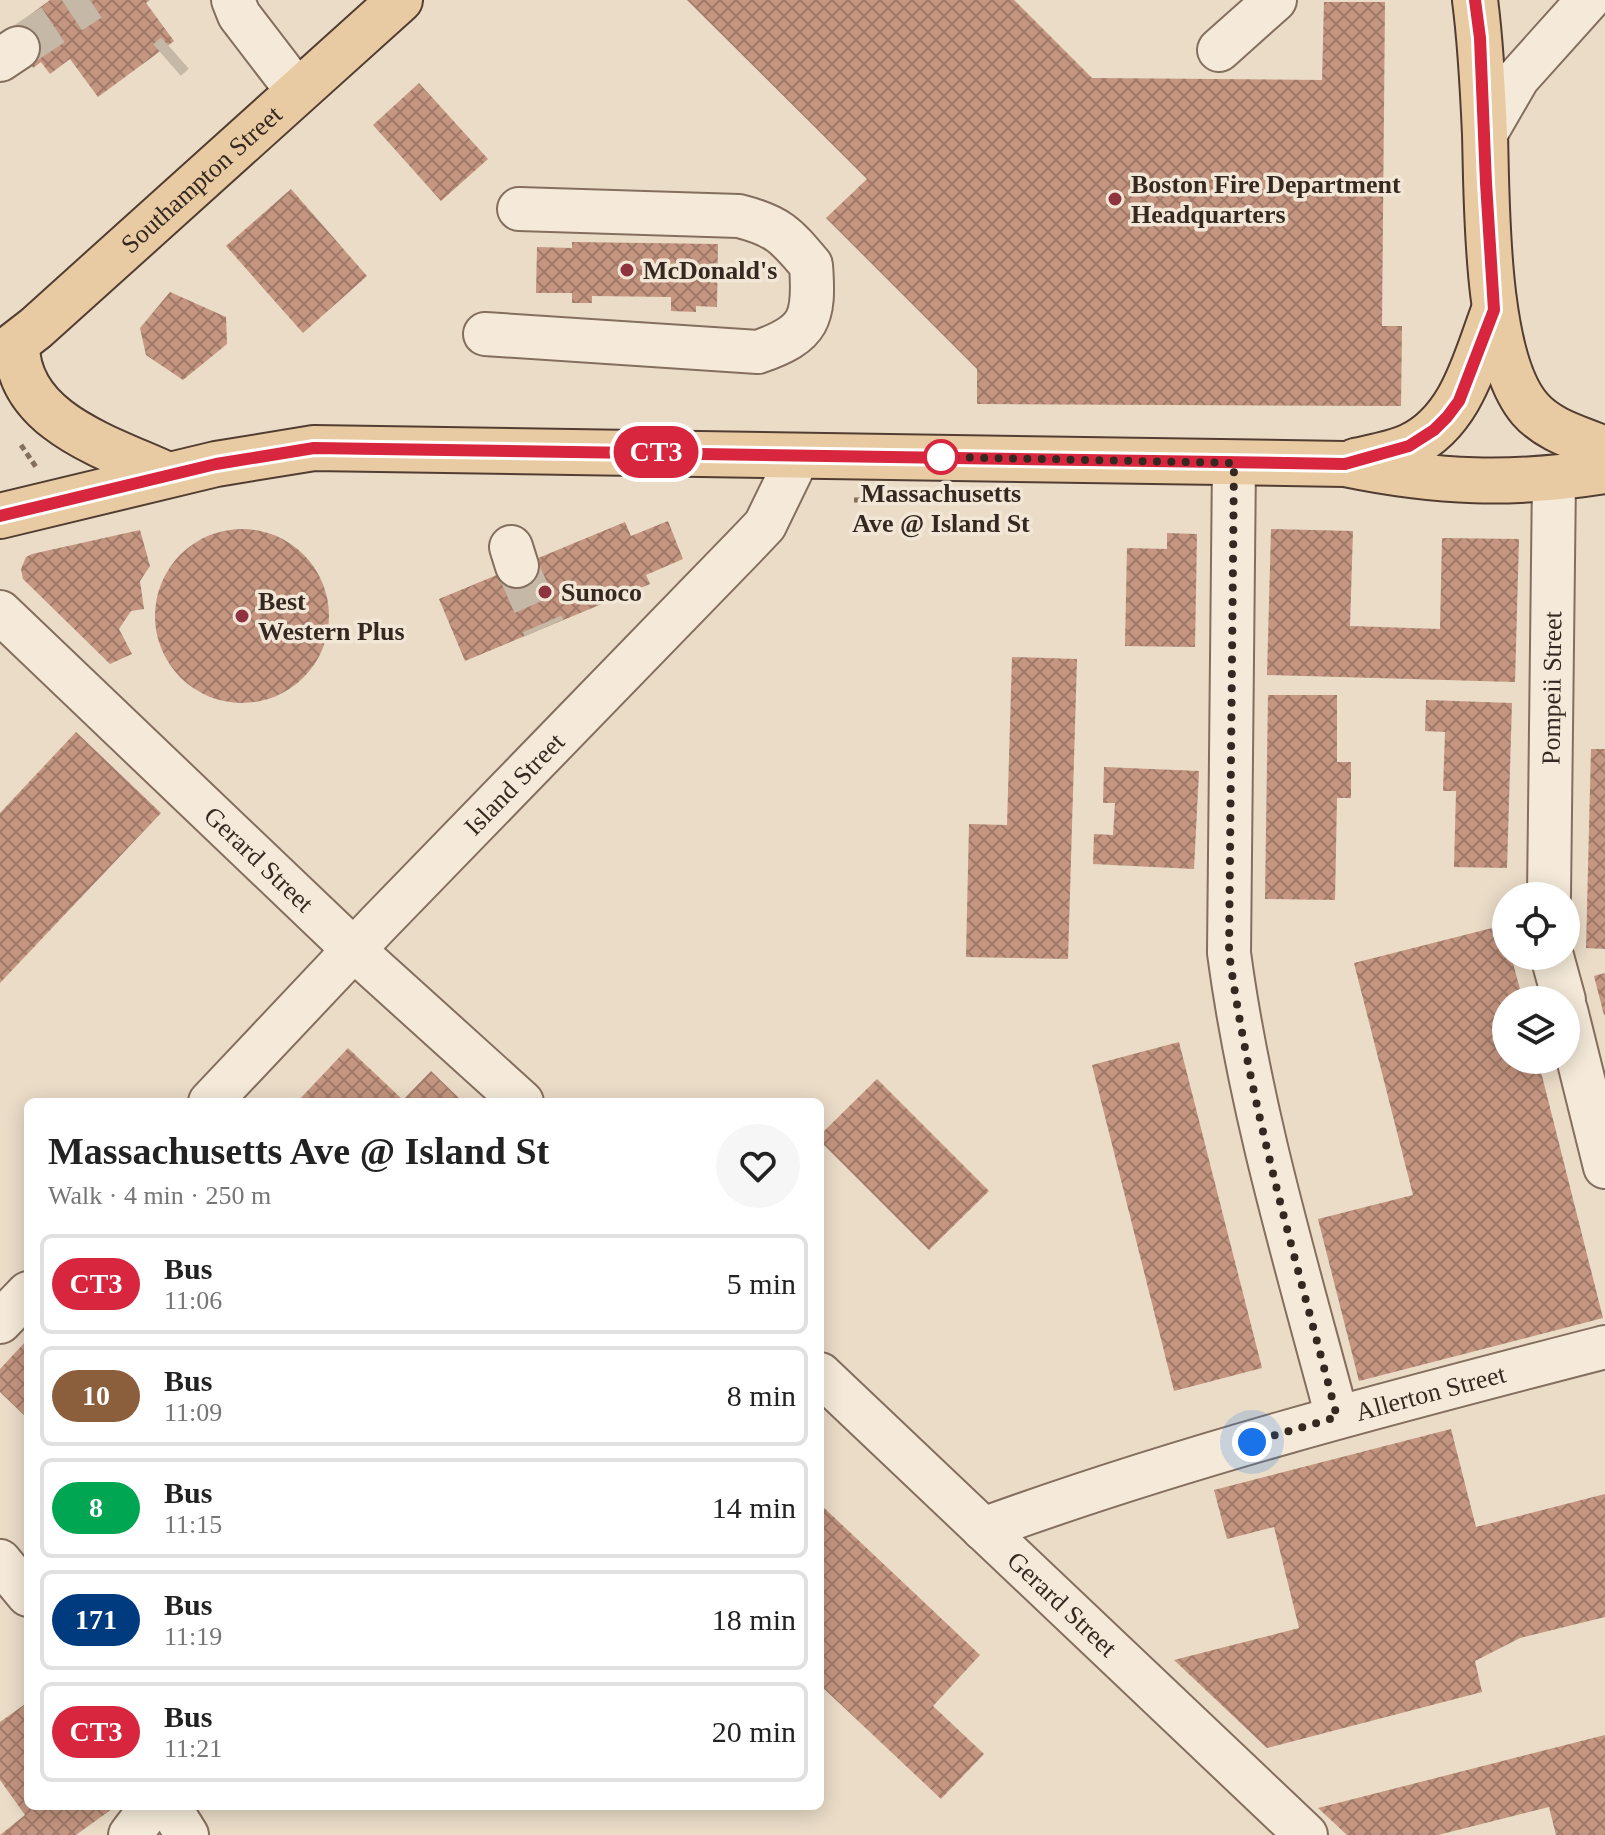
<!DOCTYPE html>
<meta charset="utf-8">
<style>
body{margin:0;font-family:Georgia,serif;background:#f6f6f6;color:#222;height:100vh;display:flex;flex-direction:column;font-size:30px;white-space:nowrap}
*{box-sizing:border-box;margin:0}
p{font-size:26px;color:#767676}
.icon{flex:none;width:44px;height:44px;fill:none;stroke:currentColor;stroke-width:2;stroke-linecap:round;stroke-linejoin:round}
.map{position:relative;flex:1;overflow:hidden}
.sheet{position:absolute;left:24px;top:1098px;width:800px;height:712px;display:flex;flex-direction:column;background:#fff;border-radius:12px;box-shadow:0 4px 20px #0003}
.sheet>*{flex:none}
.badge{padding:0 16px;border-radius:26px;font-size:28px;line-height:52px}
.tools{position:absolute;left:1492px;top:882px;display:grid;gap:16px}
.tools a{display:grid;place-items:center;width:88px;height:88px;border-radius:50%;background:#fff;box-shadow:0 4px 20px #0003;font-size:40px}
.you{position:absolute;width:40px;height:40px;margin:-20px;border:6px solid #fff;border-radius:50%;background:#1a73e8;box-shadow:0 0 0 12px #1a73e833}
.map>.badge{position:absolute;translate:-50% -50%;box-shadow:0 0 0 4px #fff}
.round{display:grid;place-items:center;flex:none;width:84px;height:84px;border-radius:42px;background:#f6f6f6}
.headline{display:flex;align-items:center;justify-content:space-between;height:136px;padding:0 24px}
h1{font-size:38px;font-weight:700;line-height:60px}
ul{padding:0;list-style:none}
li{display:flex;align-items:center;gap:24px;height:100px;margin:0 16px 12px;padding:0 8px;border:4px solid #e0e0e0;border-radius:12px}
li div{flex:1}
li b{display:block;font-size:30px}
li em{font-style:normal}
li .badge{min-width:88px;font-weight:700;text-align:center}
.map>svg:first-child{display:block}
</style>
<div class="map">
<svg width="1605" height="1835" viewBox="0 0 1605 1835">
<defs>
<pattern id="building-cross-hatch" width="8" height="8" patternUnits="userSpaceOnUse" patternTransform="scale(2)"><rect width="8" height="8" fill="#c49580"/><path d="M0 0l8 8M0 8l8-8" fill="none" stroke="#a07a68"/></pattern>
</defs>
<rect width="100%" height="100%" fill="#eadcc7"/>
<g fill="url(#building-cross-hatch)">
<path d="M50,0H150L146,3L174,41L98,97L70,59L50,74L41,62L33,68L7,32Z"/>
<path d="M687,0H1014L1092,78L1322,80L1324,2H1385L1382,326H1402L1401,406L977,404V369L826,218L867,179Z"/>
<path d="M419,83L488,159L441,201L373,125Z"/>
<path d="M291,189L367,276L303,333L226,246Z"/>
<path d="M572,242L718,244L717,307L696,306V312L671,311V297L592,296V303H572V293H536L537,247L572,248Z"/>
<path d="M170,292L226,317L227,344L183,380L146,355L140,328Z"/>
<path d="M668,521L683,559L646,575L650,584L465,661L439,599L625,522L631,536Z"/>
<circle cx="242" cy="616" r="87"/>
<path d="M1271,529L1353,531L1350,626L1440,629L1442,538L1519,539L1515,682L1267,675Z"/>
<path d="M140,530L150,566L140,581L144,609L131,611L119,629L132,654L110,664L23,579L21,569L26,557L32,554Z"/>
<path d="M1167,533L1197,534L1195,647L1125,646L1127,548L1167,549Z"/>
<path d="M1012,657L1077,659L1068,959L966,957L969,824L1007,825Z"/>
<path d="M1268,695H1337V762H1351V798H1337L1335,900L1265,899Z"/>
<path d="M1426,700L1512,703L1507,868L1454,867L1456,791H1443L1445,732L1425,731Z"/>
<path d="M76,732L161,813L0,983V813Z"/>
<path d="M1591,749H1605V949L1586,948Z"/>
<path d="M1104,767L1199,771L1194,869L1093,864L1094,834L1113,835L1115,803H1103Z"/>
<path d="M1504,925L1506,956H1511L1523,1000H1506V1060H1538L1603,1318L1359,1381L1318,1219L1413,1195L1354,963Z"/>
<path d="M1605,973V1015H1604L1594,976Z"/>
<path d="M1179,1042L1262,1368L1174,1391L1092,1065Z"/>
<path d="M348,1048L403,1100L431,1071L463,1102H297Z"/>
<path d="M877,1079L989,1191L929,1250L820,1141V1135Z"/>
<path d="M28,1339V1419L0,1392V1369Z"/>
<path d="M1451,1429L1476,1527L1605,1494V1617L1520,1638L1475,1661L1482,1692L1267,1748L1174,1660L1299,1628L1274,1527L1227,1539L1214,1490Z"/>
<path d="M820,1504L980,1655L933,1706L984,1754L941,1799L820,1685Z"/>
<path d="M28,1702V1806H116L76,1835H0L25,1815L0,1780V1722Z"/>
<path d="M1605,1735V1835H1556L1549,1807L1438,1835H1347L1318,1808Z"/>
</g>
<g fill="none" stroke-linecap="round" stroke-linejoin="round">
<g stroke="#c6b8a6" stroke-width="42" stroke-dasharray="42 21" stroke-linecap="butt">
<path d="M18,48L90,0"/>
<path d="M167,60L175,53"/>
<path d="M517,566L544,628"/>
</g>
<defs>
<g id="minor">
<path d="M233,0L239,15L298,92"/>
<path d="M1219,50L1275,0"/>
<path d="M0,60L18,48"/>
<path d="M1485,135L1518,78L1588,0"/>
<path d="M485,334L758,352C810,334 815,319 811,265C786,235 778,226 739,216L519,209"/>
<path d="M1234,463L1229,953C1250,1110 1296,1263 1337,1417"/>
<path d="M511,547L517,566"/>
<path id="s1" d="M0,612L354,950L522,1102"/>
<path id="s2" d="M1549,896L1554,478"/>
<path d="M1552,956L1564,1000"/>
<path d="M1566,1010L1605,1167"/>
<path id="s3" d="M210,1102L378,924L746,545L765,525L799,455"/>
<path d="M0,1322L28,1293"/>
<path id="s4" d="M820,1374L1306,1835"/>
<path id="s5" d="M983,1529C1186,1455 1396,1401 1605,1347"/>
<path d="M0,1561L28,1595"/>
<path d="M169,1806L187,1835"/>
<path d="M130,1835L152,1806"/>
</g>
<g id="major">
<path d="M1475,0C1481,45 1483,89 1485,134C1487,203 1485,357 1530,409C1549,431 1579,438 1605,449"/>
<path d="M17,345C17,422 110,448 168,475"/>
<path id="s6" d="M0,356L36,328L400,0"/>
<path d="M1355,461C1372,457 1393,454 1410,446C1462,421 1475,360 1494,310"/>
<path d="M0,516L216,464L314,448L1345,464C1437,483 1512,486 1605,471"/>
</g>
</defs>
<use href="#minor" stroke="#846e5e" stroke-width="46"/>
<use href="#major" stroke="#523d32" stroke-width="48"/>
<g stroke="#846e5e" stroke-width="5" stroke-dasharray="6 4" stroke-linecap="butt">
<path d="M21,445L36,467"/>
<path d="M854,500L956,501"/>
</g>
<use href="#minor" stroke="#f5ead9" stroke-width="42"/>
<use href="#major" stroke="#e9cba3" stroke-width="44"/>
</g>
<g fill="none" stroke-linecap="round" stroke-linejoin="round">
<defs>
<path id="line" d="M0,516L216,464L314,448L1345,464L1409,446L1434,430L1447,417L1459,401L1494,310L1486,183L1480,38L1475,0"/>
</defs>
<use href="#line" stroke="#fff" stroke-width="18"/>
<use href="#line" stroke="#d7263d" stroke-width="12"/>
<path stroke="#352820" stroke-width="8" stroke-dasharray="0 14.4" d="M941,457L1234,463L1229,953C1251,1111 1297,1263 1337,1417L1252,1442"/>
</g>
<g fill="#8d343e" stroke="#f2e7d6" stroke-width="3">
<circle cx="1115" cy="199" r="8"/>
<circle cx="627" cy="270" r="8"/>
<circle cx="545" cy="592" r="8"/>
<circle cx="242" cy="616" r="8"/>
</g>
<circle fill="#fff" stroke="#d7263d" stroke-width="4" cx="941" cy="457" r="16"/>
<g text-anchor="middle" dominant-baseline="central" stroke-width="7" stroke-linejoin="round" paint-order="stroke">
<g font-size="26" fill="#352820" stroke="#f2e7d6">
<text stroke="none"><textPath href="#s6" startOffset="268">Southampton Street</textPath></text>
<text stroke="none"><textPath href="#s2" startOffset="208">Pompeii Street</textPath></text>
<text stroke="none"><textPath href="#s3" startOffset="440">Island Street</textPath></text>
<text stroke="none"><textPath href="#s1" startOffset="358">Gerard Street</textPath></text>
<text stroke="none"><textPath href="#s5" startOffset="468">Allerton Street</textPath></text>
<text stroke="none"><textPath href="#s4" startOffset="334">Gerard Street</textPath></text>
</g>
<g font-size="26" font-weight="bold" fill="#352820" stroke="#f2e7d6" text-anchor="start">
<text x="1131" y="184">Boston Fire Department<tspan x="1131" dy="30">Headquarters</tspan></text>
<text x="643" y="270">McDonald's</text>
<text x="561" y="592">Sunoco</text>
<text x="258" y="601">Best<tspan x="258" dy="30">Western Plus</tspan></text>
</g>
<g font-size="26" font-weight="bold" fill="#352820" stroke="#f2e7d6">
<text x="941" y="493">Massachusetts<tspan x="941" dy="30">Ave @ Island St</tspan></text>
</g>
</g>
</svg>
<div class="tools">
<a><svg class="icon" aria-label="locate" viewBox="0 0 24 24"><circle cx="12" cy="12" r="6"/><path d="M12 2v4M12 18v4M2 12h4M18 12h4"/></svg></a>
<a><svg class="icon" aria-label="layers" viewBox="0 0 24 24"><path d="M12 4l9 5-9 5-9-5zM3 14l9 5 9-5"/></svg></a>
</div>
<div class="you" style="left:1252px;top:1442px"></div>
<b class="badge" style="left:656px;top:452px;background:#d7263d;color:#fff">CT3</b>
<section class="sheet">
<div class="headline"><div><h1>Massachusetts Ave @ Island St</h1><p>Walk · 4 min · 250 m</p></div><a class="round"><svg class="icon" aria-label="heart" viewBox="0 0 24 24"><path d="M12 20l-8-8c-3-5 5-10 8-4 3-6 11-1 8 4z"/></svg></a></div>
<ul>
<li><span class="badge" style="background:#d7263d;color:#fff">CT3</span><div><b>Bus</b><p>11:06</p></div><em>5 min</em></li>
<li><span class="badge" style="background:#8b5e3c;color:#fff">10</span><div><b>Bus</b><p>11:09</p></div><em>8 min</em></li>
<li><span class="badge" style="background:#00a651;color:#fff">8</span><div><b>Bus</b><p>11:15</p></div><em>14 min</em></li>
<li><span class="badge" style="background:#003b80;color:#fff">171</span><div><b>Bus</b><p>11:19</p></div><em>18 min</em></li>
<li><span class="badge" style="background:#d7263d;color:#fff">CT3</span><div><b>Bus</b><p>11:21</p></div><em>20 min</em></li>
</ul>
</section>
</div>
